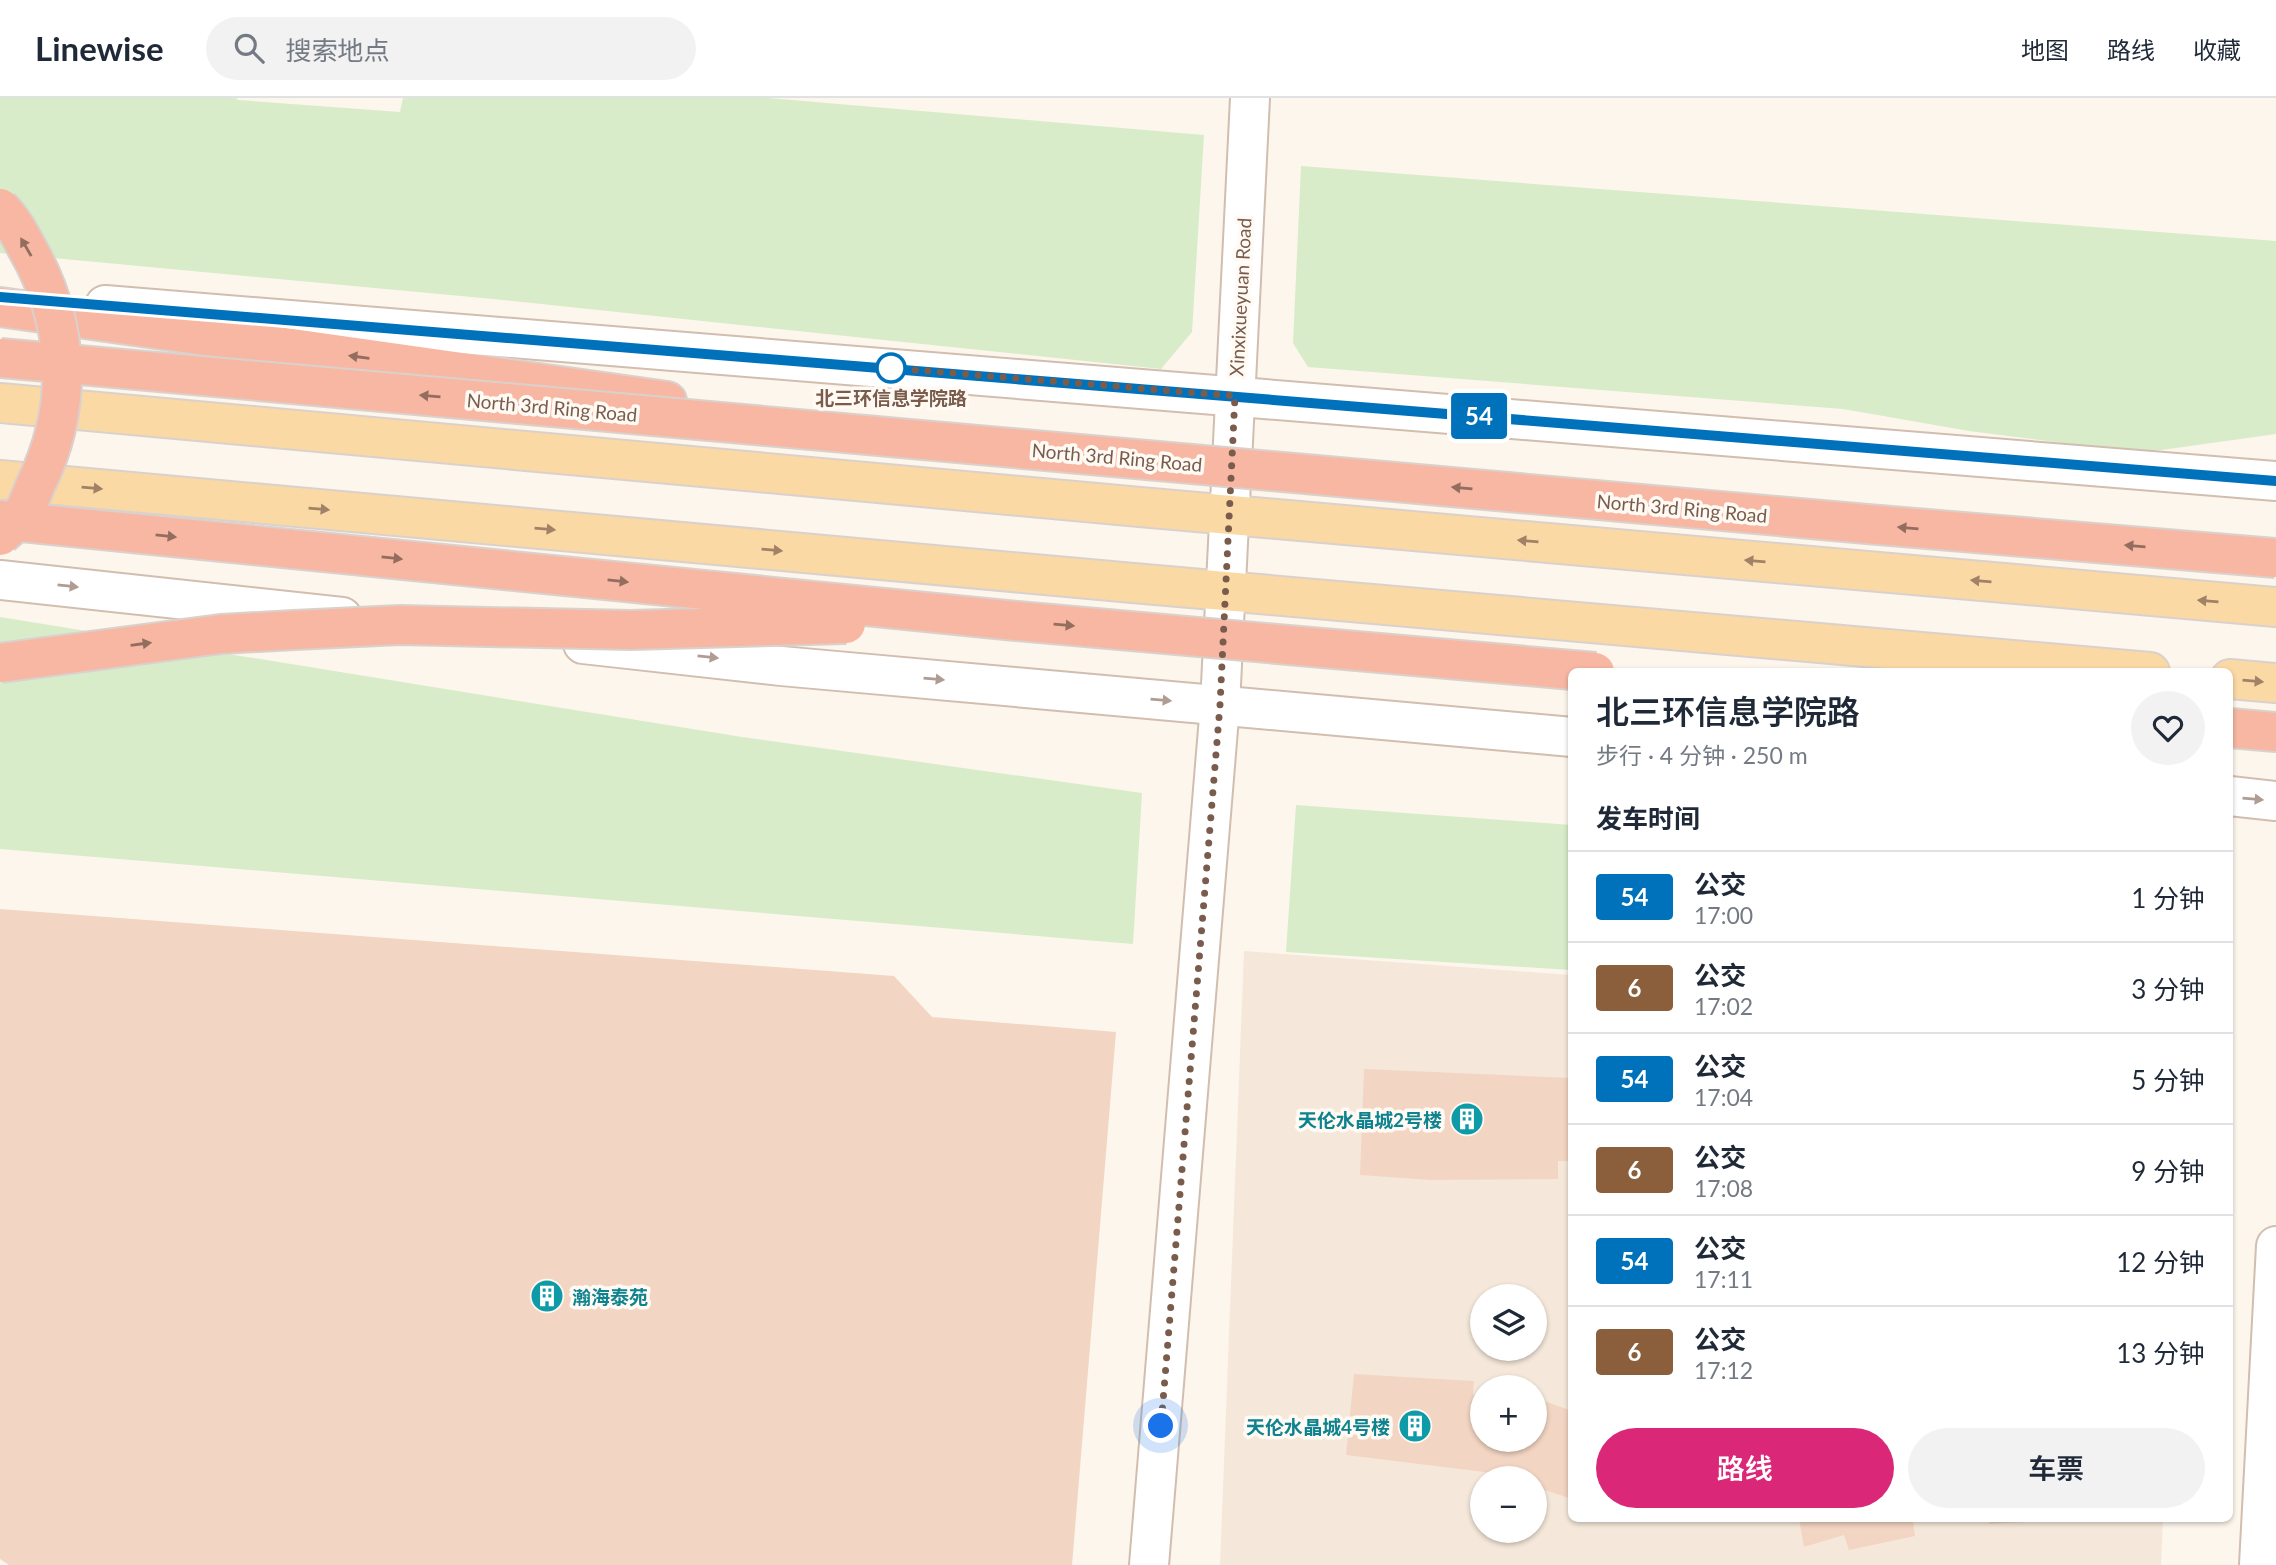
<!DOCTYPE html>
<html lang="zh">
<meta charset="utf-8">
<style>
body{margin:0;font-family:Lato,"Noto Sans SC",sans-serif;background:#f2f2f3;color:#1f2937;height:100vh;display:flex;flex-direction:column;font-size:26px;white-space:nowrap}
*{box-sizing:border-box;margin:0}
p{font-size:23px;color:#747a83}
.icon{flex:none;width:38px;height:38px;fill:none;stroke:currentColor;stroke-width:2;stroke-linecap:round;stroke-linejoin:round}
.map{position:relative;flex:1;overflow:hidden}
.panel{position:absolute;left:1568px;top:570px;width:665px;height:854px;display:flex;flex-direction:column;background:#fff;border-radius:10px;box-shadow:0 2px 5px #0004}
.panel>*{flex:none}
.badge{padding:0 14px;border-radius:5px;font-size:24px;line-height:46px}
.controls{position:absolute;left:1470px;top:1186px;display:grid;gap:14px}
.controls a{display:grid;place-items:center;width:77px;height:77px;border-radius:50%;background:#fff;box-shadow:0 2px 5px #0004;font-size:35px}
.you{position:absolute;width:35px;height:35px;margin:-18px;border:5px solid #fff;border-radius:50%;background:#1a73e8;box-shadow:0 0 0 10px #1a73e833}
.map>.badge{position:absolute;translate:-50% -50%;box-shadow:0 0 0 4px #fff}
h2{padding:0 28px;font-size:26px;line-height:63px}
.round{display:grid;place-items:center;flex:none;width:74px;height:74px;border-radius:37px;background:#f2f2f3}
.head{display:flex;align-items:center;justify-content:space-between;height:119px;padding:0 28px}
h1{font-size:33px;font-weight:600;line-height:52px}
.primary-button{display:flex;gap:14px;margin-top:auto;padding:14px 28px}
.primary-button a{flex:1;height:80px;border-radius:42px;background:#db2777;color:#fff;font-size:28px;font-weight:600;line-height:80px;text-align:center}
.primary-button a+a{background:#f2f2f3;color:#1f2937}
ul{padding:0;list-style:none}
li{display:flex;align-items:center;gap:21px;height:91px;padding:0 28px;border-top:2px solid #e0e1e3}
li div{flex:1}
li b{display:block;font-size:26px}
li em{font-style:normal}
li .badge{min-width:77px;font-weight:700;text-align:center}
header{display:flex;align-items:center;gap:42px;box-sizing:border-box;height:98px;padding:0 35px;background:#fff;border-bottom:2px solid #e0e1e3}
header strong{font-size:33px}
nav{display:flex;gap:38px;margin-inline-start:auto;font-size:24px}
.search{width:490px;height:63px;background:#f2f2f3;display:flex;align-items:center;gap:18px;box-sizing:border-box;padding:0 24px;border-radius:38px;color:#747a83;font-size:26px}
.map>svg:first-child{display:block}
</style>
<header>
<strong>Linewise</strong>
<div class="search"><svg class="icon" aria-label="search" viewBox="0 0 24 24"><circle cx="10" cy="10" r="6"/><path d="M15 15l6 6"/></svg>搜索地点</div>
<nav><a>地图</a><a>路线</a><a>收藏</a></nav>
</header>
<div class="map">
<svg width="2276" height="1467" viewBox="0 0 2276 1467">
<rect width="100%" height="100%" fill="#fdf6ec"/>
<path fill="#f5e8da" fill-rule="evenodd" d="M1244,853L1571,877L1572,1421H2163L2161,1467H1220ZM1482,1199H1535V1251H1482ZM1482,1290H1535V1342H1482ZM1482,1381H1535V1433H1482Z"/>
<g fill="#d8ecc9">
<path d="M0,0H236L238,2L400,14L403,0H768L1204,37L1192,234L1161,271L493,201L0,155Z"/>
<path d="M1301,68L2276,143V336L2140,355L1969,333L1843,311L1308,269L1293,245Z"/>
<path d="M0,519L742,639L1142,695L1133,846L0,751Z"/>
<path d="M1296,707L1571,727V872L1286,854Z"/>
</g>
<g fill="#f3d5c3">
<path d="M0,811L894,878L932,919L1116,934L1072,1467H9L0,1461Z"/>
<path d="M1364,971L1572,980V1063H1558V1081L1430,1082L1360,1077Z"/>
<path d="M1354,1276L1474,1283L1473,1297L1482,1299V1342H1535V1313L1539,1314L1544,1303L1572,1313V1401L1535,1389V1381H1510L1492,1375L1346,1357Z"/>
<path d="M1799,1421H1926V1423L1913,1424L1915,1438L1849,1452L1844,1437L1804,1449Z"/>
<path d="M1989,1421H2040L2041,1423L1989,1426Z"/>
</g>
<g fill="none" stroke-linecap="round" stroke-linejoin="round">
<defs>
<g id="minor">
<path d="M105,207L2276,383"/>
<path d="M0,482L342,519"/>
<path d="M583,546L781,568L1572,639"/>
<path d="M2230,698L2276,703"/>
<path d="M1149,1467L1220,607L1250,0"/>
<path d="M2259,1467L2276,1148"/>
</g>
<g id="major">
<path d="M0,305L1140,409L2276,509"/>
<path d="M0,382L1133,485L2150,574"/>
<path d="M2230,581L2276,585"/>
</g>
<g id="highway">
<path d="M0,209L667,303"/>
<path d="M2230,630L2276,634"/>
</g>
</defs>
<use href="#minor" stroke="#d1beb0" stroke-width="42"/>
<use href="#major" stroke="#dad1cd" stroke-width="42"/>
<use href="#highway" stroke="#dad1cd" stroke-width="42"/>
<use href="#minor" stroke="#fff" stroke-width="38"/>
<use href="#major" stroke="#fbd9a5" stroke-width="38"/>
<use href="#highway" stroke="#f7b7a3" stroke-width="38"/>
<defs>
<g id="highway-bridge">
<path d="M0,110C12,122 19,135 27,150C70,225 74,308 36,386C32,395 28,407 23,415C17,424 7,431 0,438"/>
<path d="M0,260L1867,426L2276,460"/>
<path d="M0,422L1006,522L1595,574"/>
<path d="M0,565L221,536L294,532L400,527L631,532L846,526"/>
</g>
</defs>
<use href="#highway-bridge" stroke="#dad1cd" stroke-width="42" stroke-linecap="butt"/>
<use href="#highway-bridge" stroke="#f7b7a3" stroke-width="38"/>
</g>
<defs><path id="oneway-solid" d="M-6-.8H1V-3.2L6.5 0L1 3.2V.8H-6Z" transform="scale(1.75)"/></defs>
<g fill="#936e5e">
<use href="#oneway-solid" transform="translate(26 149) rotate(-120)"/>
<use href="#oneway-solid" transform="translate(359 259) rotate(-172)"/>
<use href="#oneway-solid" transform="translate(430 298) rotate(-175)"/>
<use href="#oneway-solid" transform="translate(1462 390) rotate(-175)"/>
<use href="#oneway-solid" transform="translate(1908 430) rotate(-175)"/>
<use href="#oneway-solid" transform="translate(166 438) rotate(6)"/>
<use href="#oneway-solid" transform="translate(2135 448) rotate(-175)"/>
<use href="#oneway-solid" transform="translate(392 460) rotate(6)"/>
<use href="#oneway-solid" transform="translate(618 483) rotate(6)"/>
<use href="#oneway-solid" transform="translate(1064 527) rotate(5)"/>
<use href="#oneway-solid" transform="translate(141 546) rotate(-8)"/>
</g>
<g fill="#a18267">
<use href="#oneway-solid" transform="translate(92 390) rotate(5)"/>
<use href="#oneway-solid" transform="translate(319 411) rotate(5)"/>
<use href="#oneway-solid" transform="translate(545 431) rotate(5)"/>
<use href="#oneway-solid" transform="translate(1528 443) rotate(-175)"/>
<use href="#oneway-solid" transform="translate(772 452) rotate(5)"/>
<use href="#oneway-solid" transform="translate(1755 463) rotate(-175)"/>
<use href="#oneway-solid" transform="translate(1981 483) rotate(-175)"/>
<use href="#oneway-solid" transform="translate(2208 503) rotate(-175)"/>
<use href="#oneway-solid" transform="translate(2253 583) rotate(5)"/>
</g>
<g fill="#af9d94">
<use href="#oneway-solid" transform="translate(68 488) rotate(6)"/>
<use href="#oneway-solid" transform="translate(708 559) rotate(6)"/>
<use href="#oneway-solid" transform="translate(934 581) rotate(5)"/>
<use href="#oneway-solid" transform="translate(1161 602) rotate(5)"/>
<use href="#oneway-solid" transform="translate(2253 701) rotate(5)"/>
</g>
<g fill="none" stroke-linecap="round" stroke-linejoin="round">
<defs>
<path id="line" d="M0,199L2276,383"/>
</defs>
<use href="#line" stroke="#fff" stroke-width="16"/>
<use href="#line" stroke="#0072bc" stroke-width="10"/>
<path stroke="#7a5c4d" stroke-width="7" stroke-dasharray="0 12.6" d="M891,270L878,269L1235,298L1220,607L1161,1328"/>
</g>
<defs>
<symbol id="building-disc" viewBox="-11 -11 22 22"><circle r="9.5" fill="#0f9aa8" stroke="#fffaf3"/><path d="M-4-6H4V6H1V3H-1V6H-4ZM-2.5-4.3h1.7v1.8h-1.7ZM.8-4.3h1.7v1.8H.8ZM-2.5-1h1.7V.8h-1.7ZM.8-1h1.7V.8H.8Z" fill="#fff"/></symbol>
</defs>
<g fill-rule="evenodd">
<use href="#building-disc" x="1448" y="1002" width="38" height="38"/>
<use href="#building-disc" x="528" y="1179" width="38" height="38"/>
<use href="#building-disc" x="1396" y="1309" width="38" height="38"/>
</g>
<circle fill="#fff" stroke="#0072bc" stroke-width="3.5" cx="891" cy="270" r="14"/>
<g text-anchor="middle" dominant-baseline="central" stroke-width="7" stroke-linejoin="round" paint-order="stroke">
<g font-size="19" fill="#7a5c4d" stroke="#fffaf3">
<text transform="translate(1240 199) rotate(-87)">Xinxixueyuan Road</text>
<text transform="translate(552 309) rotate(5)">North 3rd Ring Road</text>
<text transform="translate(1117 359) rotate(5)">North 3rd Ring Road</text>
<text transform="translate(1682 410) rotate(5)">North 3rd Ring Road</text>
</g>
<g font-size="19" font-weight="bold" fill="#7a5c4d" stroke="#fffaf3">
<text x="891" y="299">北三环信息学院路</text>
</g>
<g font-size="19" font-weight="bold" fill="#0d838f" stroke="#fffaf3" text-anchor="end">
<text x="1442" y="1021">天伦水晶城2号楼</text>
<text x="572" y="1198" text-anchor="start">瀚海泰苑</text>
<text x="1390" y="1328">天伦水晶城4号楼</text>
</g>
</g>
</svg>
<div class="controls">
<a><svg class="icon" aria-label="layers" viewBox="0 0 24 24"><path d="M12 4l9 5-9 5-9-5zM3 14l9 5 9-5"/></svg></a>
<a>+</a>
<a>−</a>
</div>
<div class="you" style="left:1161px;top:1328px"></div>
<b class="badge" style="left:1479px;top:318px;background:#0072bc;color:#fff">54</b>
<section class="panel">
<div class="head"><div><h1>北三环信息学院路</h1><p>步行 · 4 分钟 · 250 m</p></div><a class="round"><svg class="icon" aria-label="heart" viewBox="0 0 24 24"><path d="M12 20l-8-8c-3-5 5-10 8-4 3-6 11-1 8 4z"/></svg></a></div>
<h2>发车时间</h2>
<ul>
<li><span class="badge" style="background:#0072bc;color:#fff">54</span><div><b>公交</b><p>17:00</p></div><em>1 分钟</em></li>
<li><span class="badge" style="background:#8b5e3c;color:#fff">6</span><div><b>公交</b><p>17:02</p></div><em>3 分钟</em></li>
<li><span class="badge" style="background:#0072bc;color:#fff">54</span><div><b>公交</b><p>17:04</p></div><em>5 分钟</em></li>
<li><span class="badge" style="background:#8b5e3c;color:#fff">6</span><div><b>公交</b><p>17:08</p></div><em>9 分钟</em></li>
<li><span class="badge" style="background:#0072bc;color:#fff">54</span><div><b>公交</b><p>17:11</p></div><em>12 分钟</em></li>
<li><span class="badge" style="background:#8b5e3c;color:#fff">6</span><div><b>公交</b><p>17:12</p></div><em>13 分钟</em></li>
</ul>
<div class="primary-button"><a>路线</a><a>车票</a></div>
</section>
</div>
